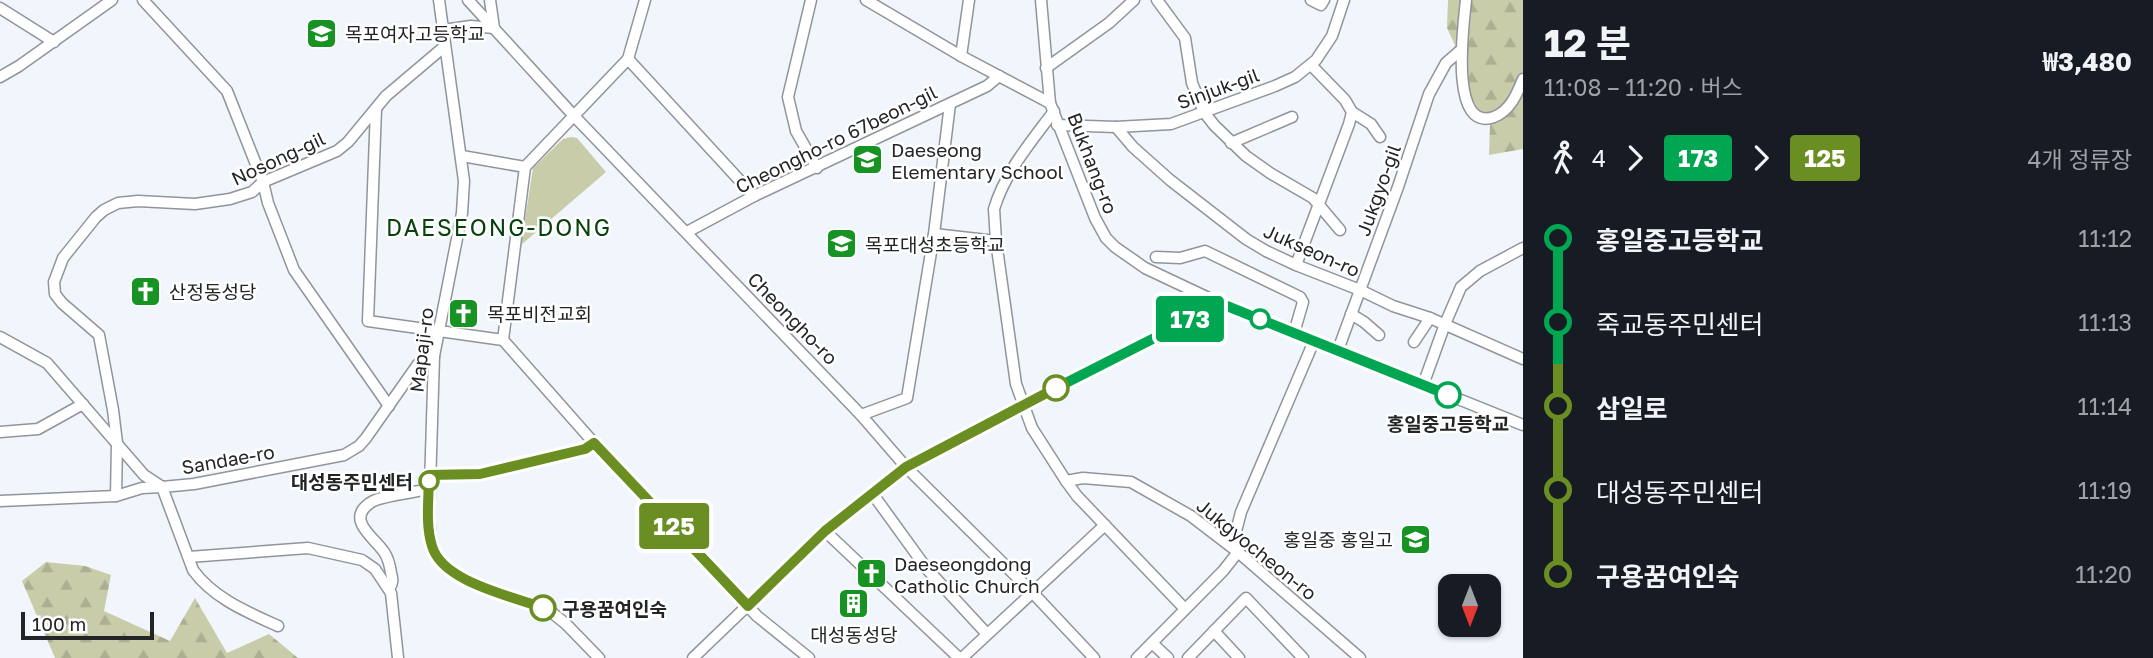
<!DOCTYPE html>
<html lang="ko">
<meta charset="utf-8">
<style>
body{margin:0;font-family:"Golos Text","Noto Sans KR",sans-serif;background:#242831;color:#f1f3f6;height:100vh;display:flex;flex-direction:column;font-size:26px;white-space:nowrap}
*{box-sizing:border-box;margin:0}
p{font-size:23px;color:#9ea1a6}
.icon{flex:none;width:38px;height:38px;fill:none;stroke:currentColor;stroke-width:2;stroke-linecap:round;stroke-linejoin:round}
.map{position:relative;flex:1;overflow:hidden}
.panel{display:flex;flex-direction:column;background:#171b24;width:630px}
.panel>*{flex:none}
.badge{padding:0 14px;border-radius:5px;font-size:24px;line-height:46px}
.needle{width:46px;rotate:180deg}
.tools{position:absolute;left:1438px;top:574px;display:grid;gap:14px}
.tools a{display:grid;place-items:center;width:63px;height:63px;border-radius:14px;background:#171b24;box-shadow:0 2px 5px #0004;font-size:35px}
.scale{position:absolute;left:21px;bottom:18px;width:133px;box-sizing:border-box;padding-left:7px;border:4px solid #222426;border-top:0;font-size:19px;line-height:24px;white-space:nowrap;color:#222426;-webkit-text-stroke:5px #fff;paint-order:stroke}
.map>.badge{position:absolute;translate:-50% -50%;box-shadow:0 0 0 4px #fff}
.legs{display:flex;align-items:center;gap:10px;height:77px;padding:0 21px;font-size:23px}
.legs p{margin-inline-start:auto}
.summary{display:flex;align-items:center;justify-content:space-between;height:119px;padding:0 21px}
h1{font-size:38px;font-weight:700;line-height:52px}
ul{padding:0 21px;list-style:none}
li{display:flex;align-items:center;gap:24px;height:84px;font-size:26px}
li i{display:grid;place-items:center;width:10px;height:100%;margin:0 9px;background:currentColor}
li i::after{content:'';width:18px;height:18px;margin:-9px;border:5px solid;border-radius:50%;background:#171b24}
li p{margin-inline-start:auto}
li:first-child i{background:linear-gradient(#0000 50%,currentColor 0)}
li:last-child i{background:linear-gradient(currentColor 50%,#0000 0)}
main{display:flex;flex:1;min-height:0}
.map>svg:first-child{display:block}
</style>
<main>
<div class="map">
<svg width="1523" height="658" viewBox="0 0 1523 658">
<defs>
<pattern id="forest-firs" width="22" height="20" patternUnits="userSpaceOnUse" patternTransform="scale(1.75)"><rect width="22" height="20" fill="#c8cca9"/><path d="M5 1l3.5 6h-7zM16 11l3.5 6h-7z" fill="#acaf91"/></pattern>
</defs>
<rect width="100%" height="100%" fill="#f1f6fd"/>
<g fill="url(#forest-firs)">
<path d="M1448,0H1523V149L1489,155L1490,125L1462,102V60L1447,28Z"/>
<path d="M46,562L85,566L111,575L104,611L170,641L195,598L227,653L269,634L298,658H55L22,581Z"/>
</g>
<path fill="#c8cca9" d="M571,137L577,138L606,172L521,245L533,168L563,139Z"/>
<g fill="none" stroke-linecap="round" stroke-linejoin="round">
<defs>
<g id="minor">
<path d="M143,0L227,91L263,182L268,203L294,270L389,406"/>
<path d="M439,0L464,181L462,213L434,356L429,519L432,548L442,563L456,574L469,581L550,611L566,624L599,658"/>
<path d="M468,0L575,117L861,415L906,467L1032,592L1094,658"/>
<path d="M811,0L788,97L796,131L817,168"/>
<path d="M866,0L961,56L1050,103"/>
<path d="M1041,0L1050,103L1095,218L1106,238L1115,247L1145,268L1217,302L1523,425"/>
<path d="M1157,0L1185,38L1192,83L1204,112L1214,125L1246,156L1270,173L1313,198L1340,230"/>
<path d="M1311,0L1321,5L1324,0"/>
<path d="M1466,0C1464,21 1448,133 1494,117C1510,111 1517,94 1523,79"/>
<path d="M0,8L54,42"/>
<path d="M443,30L471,26L494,28L490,0"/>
<path d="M961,56L969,0"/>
<path d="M628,59L754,196"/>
<path d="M1046,68L1109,23L1134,0"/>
<path d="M0,77L19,66L112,0"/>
<path d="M376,109L368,321L503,340L594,443L757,616L809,658"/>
<path d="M1054,111C1031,142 1005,172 994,209L996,241L1016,384L1032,428L1066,481L1083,478L1131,482L1191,516L1238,552L1360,658"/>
<path d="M1352,112L1371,124L1380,137"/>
<path d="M1057,125L1116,127L1171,124L1275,86L1295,77L1316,60L1332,36L1344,0"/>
<path d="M1116,127L1133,147L1170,180L1246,239L1266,251L1296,265L1360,290L1393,306L1430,318L1523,359"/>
<path d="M1231,143L1292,117"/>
<path d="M462,156L525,167"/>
<path d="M687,232L754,196L987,86L999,76"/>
<path d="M934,234L996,241"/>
<path d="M1156,257L1180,258L1205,251L1300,297L1303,302L1294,333"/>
<path d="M1296,265L1349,124L1352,112L1345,100L1311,65"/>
<path d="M1351,314L1364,322L1379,335"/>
<path d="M0,337L47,363L144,475L162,487L194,484L344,455L359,446L366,438L418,364L434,356"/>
<path d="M503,340L525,167L628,59L645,0"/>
<path d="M1414,342L1430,318"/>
<path d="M1338,350L1398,187L1429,94L1446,63L1462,49"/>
<path d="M1423,385L1445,324L1461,287L1480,271L1523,248"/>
<path d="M861,415L907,398L934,234L950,104"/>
<path d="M0,432L38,429L83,404"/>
<path d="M429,475L480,474L585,449L594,443"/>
<path d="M1066,481L1077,496L1185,609"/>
<path d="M872,493L927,569L987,634"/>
<path d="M116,496L117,443L113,410L99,335L62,303L55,294L54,282L63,258L96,217L104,210L118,203L138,201L195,204L230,199L252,192L263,182L337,151L348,142L386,96L445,46"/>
<path d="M0,501L116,496L142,488L162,487L193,570C213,598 247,612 278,626"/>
<path d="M825,531L959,658"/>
<path d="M1232,547L1241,512L1314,341"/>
<path d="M189,557L308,548L362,560L375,569L391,593L398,658"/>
<path d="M389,589C393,583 393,580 391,573C390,566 389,559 384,552C375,538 345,520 370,503C378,496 417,492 429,489"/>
<path d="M1214,631L1239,658"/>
<path d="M1152,643L1168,658"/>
<path d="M693,658L825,531L906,467L1022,405L1182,324L1217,302"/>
<path d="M962,658L1105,525"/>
<path d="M1137,658L1223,571L1238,552"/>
<path d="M1188,658L1246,598L1303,658"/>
</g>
</defs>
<use href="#minor" stroke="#90949b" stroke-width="13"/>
<use href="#minor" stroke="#fff" stroke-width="10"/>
</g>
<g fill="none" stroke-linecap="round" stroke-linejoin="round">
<defs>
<path id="line-1" d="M1056,388L1182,324L1217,302L1448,395"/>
<path id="line-2" d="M543,608C512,596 442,582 432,546C425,524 429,498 429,475L480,474L585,449L594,443L748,606L825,531L906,467L1056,388"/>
</defs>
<use href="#line-1" stroke="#fff" stroke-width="16"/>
<use href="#line-2" stroke="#fff" stroke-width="16"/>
<use href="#line-1" stroke="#00a651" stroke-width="10"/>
<use href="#line-2" stroke="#6b8e23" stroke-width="10"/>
</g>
<defs>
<symbol id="school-square" viewBox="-11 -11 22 22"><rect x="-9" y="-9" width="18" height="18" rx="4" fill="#179323" stroke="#fff"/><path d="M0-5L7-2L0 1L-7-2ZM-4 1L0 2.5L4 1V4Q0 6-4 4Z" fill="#fff"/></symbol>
<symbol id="church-square" viewBox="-11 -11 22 22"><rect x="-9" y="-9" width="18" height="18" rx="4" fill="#179323" stroke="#fff"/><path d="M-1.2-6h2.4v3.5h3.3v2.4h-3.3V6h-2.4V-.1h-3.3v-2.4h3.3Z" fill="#fff"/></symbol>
<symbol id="building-square" viewBox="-11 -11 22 22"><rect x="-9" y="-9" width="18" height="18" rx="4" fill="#179323" stroke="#fff"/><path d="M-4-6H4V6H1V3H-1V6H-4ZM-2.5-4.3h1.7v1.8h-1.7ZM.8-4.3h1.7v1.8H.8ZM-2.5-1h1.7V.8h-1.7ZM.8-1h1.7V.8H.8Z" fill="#fff"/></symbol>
</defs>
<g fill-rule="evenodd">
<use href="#school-square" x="304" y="16" width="35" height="35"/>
<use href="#school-square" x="850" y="142" width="35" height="35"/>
<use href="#school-square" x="824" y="226" width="35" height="35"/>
<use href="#church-square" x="128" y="274" width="35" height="35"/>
<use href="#church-square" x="446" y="296" width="35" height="35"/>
<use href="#school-square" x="1398" y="522" width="35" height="35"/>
<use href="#church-square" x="854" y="556" width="35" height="35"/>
<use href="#building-square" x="836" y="586" width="35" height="35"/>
</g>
<g fill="#fff" stroke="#00a651" stroke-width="3.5">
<circle cx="1260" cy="319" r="9"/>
<circle cx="1448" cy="395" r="12"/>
</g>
<g fill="#fff" stroke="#6b8e23" stroke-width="3.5">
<circle cx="1056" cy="388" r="12"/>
<circle cx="429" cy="481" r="9"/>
<circle cx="543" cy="608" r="12"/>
</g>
<g text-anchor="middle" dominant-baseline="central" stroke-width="5" stroke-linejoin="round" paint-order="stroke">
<g font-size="19" fill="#222426" stroke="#fff" text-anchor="start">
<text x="345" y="33">목포여자고등학교</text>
<text x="891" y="149">Daeseong<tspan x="891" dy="22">Elementary School</tspan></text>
<text x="865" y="244">목포대성초등학교</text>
<text x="169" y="291">산정동성당</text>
<text x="487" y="313">목포비전교회</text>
<text x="1393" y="539" text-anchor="end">홍일중 홍일고</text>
<text x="894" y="563">Daeseongdong<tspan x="894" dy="22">Catholic Church</tspan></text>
<text x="854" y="634" text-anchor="middle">대성동성당</text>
</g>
<g font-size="19" fill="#222426" stroke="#fff">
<text transform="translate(1218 88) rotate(-20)">Sinjuk-gil</text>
<text transform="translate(836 139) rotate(-26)">Cheongho-ro 67beon-gil</text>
<text transform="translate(278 158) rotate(-25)">Nosong-gil</text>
<text transform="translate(1093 163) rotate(69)">Bukhang-ro</text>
<text transform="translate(1378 190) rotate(-70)">Jukgyo-gil</text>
<text transform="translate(1312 250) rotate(24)">Jukseon-ro</text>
<text transform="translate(793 318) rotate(46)">Cheongho-ro</text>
<text transform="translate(421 350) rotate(-83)">Mapaji-ro</text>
<text transform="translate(228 459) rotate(-10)">Sandae-ro</text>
<text transform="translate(1257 549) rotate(39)">Jukgyocheon-ro</text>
</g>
<g font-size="19" font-weight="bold" fill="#222426" stroke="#fff">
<text x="1448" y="423">홍일중고등학교</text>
<text x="413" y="481" text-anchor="end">대성동주민센터</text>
<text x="562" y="608" text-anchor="start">구용꿈여인숙</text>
</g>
<g font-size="23" letter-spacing="2" fill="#07410b" stroke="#fff">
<text x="499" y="227">DAESEONG-DONG</text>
</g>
</g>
</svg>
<div class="tools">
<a><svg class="needle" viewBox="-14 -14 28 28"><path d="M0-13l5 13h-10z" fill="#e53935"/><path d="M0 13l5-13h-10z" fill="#9ea1a6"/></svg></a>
</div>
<div class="scale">100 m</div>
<b class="badge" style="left:1190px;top:319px;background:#00a651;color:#fff">173</b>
<b class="badge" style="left:674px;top:526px;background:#6b8e23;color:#fff">125</b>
</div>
<section class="panel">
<div class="summary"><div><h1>12 분</h1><p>11:08 – 11:20 · 버스</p></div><b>₩3,480</b></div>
<div class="legs"><svg class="icon" aria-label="walk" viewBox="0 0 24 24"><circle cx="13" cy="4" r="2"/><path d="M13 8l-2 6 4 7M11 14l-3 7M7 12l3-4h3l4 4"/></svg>4<svg class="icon" aria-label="forward" viewBox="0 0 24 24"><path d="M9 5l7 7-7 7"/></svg><b class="badge" style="background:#00a651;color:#fff">173</b><svg class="icon" aria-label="forward" viewBox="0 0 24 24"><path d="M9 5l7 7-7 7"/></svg><b class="badge" style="background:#6b8e23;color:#fff">125</b><p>4개 정류장</p></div>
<ul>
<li><i style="color:#00a651"></i><b>홍일중고등학교</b><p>11:12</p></li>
<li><i style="color:#00a651"></i><span>죽교동주민센터</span><p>11:13</p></li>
<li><i style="color:#6b8e23"></i><b>삼일로</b><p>11:14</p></li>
<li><i style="color:#6b8e23"></i><span>대성동주민센터</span><p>11:19</p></li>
<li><i style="color:#6b8e23"></i><b>구용꿈여인숙</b><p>11:20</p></li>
</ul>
</section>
</main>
